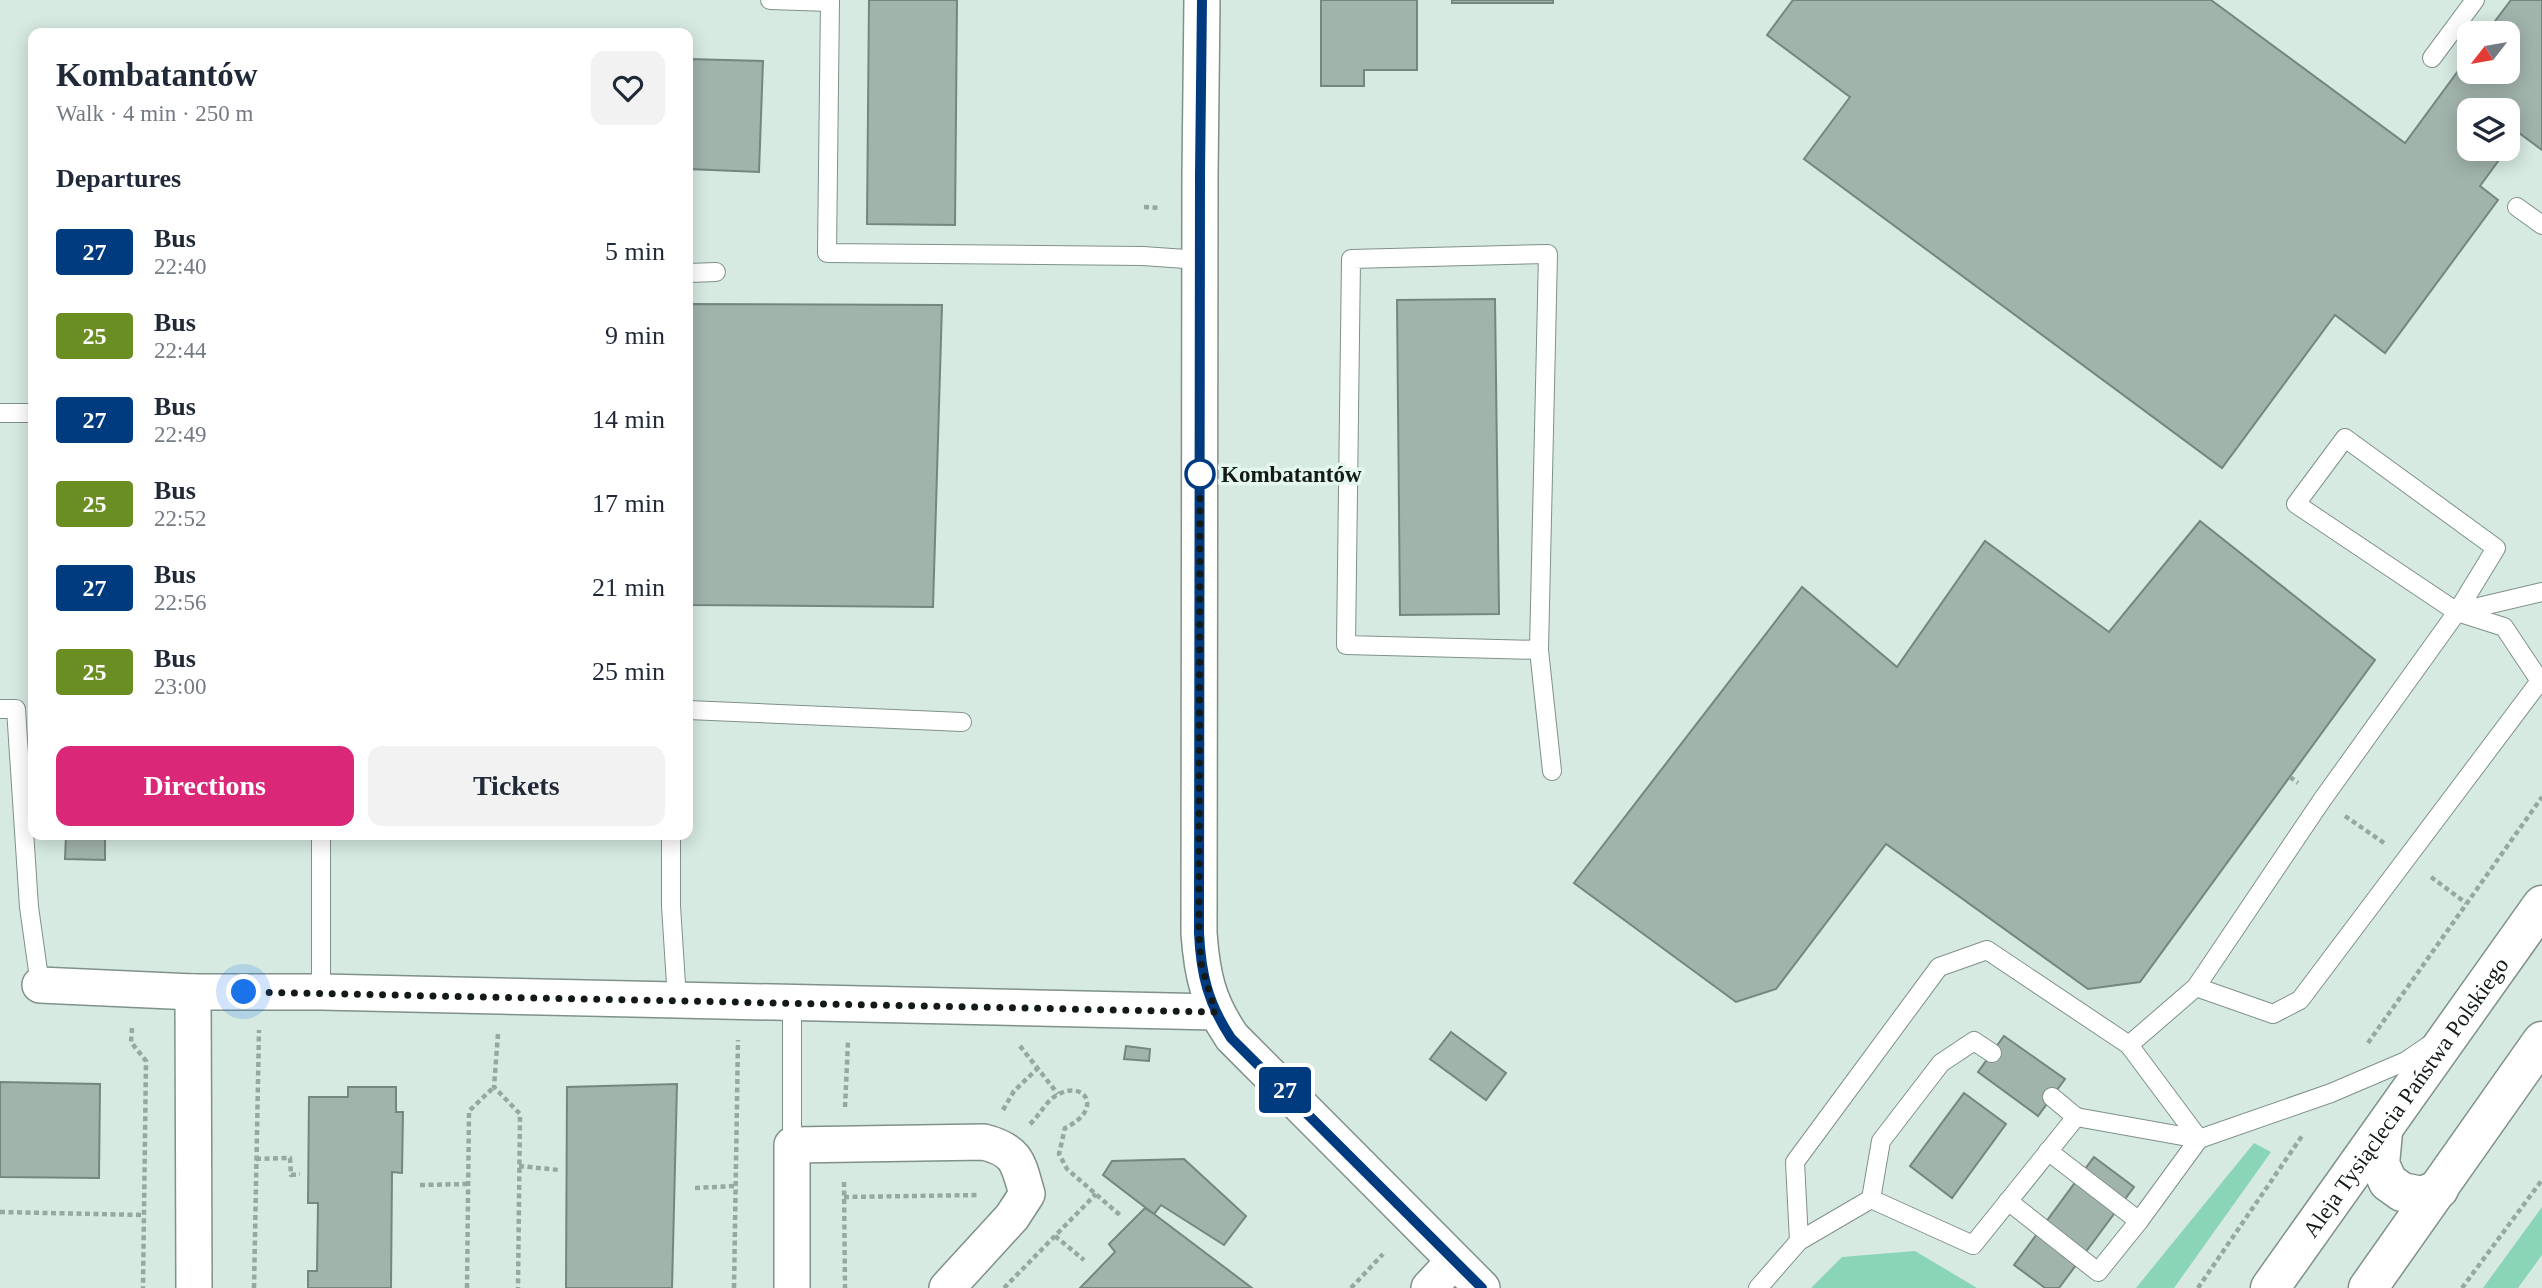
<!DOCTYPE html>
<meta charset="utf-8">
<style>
body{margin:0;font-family:"Times New Roman",serif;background:#f2f2f3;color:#1f2937;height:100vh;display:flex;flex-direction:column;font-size:26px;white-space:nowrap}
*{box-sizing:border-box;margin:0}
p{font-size:23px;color:#747a83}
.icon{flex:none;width:38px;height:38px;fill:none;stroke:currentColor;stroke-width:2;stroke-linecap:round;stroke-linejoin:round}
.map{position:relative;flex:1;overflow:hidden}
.side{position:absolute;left:28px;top:28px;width:665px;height:812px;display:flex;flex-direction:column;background:#fff;border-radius:14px;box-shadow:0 4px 18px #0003}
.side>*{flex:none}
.badge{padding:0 14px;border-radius:5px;font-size:24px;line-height:46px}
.needle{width:46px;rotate:239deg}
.buttons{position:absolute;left:2457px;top:21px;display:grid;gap:14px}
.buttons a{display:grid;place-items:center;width:63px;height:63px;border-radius:14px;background:#fff;box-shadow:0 4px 18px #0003;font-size:35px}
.you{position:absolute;width:35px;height:35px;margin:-18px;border:5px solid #fff;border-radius:50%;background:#1a73e8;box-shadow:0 0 0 10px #1a73e833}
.map>.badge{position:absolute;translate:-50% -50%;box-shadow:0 0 0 4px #fff}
h2{padding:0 28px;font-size:26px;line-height:63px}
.round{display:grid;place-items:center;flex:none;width:74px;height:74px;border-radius:14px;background:#f2f2f3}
.summary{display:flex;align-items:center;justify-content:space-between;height:119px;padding:0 28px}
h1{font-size:33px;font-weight:700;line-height:52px}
.primary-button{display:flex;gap:14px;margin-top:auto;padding:14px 28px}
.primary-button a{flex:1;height:80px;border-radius:14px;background:#db2777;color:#fff;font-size:28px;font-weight:700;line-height:80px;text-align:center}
.primary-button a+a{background:#f2f2f3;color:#1f2937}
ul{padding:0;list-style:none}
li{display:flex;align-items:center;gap:21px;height:84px;padding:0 28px}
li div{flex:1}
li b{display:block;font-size:26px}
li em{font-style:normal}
li .badge{min-width:77px;font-weight:700;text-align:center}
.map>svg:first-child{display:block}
</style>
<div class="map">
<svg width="2542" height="1288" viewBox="0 0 2542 1288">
<rect width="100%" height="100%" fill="#d6eae1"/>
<g fill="#8ad5b7">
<path d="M2254,1143L2271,1152L2174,1288H2136Z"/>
<path d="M2542,1207V1255L2518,1288H2483Z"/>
<path d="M1915,1251L1977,1288H1811L1842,1257Z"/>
</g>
<g fill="#a1b4ac" stroke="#75867f" stroke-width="2">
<path d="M869,0H957L955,225L867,224Z"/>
<path d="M1321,0H1417V70H1364V86H1321Z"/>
<rect x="1452" y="0" width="101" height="3"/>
<path d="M1793,0H2211L2405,143L2469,56V72H2508V33H2486L2511,0H2542V150L2519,133L2508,148V110H2469V149H2507L2480,186L2498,200L2385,353L2335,315L2222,468L1804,159L1850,97L1767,35Z"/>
<path d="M688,59L763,61L759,172L688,169Z"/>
<path d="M1495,299L1499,614L1400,615L1397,300Z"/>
<path d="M688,304L942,305L933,607L688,605Z"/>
<path d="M2200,521L2375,660L2140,982L2088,989L1886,844L1776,989L1736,1002L1574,883L1802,587L1897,667L1985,541L2109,632Z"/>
<path d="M66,835H105V860L65,859Z"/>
<path d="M1451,1032L1506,1073L1486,1100L1430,1059Z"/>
<path d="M2004,1036L2065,1079L2038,1116L1978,1072Z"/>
<path d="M1126,1046L1150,1049L1149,1061L1124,1059Z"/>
<path d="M0,1082L100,1084L99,1178L0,1177Z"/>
<path d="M677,1084L672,1288H566L567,1087Z"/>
<path d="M348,1087H396V1112H403L402,1173L392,1172L391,1288H308V1271H317L318,1203H308L309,1097H348Z"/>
<path d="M1964,1093L2006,1124L1952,1198L1910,1166Z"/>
<path d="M2094,1157L2134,1187L2059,1288H2045L2014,1265Z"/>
<path d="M1184,1159L1246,1216L1224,1245L1161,1205L1154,1214L1103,1175L1112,1161Z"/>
<path d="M1145,1208L1154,1214L1252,1288H1080L1115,1252L1109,1244Z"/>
</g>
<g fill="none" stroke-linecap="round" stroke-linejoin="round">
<defs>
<g id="lane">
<path d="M770,0L830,2"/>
<path d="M830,0L827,253L1143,256L1200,260"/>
<path d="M2432,58L2475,0"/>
<path d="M2517,207L2542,225"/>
<path d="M688,273L716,272"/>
<path d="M0,413H33"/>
<path d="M2457,612L2496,548L2345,438L2296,504L2457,612L2542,592"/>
<path d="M1539,650L1346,645L1351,259L1548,254L1539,650L1552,771"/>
<path d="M0,709H16L29,907L40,985"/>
<path d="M688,710L962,722"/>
<path d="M321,835V992"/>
<path d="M671,835V906L677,1000"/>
<path d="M2129,1045L2199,1139"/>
<path d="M2052,1097L2076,1117"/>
<path d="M792,1145V1002"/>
<path d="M2048,1151L2139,1221L2199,1139"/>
<path d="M1871,1199L1881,1141L1941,1063L1974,1041L1992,1053"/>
<path d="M2008,1201L2098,1272L2139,1221"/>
<path d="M1799,1241L1795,1162L1939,967L1987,950L2129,1045L2196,987L2322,800L2457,612L2504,627L2540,681L2300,1000L2273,1014L2196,987"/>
<path d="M1758,1288L1799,1241L1871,1199L1973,1245L2076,1117L2199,1139L2331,1093L2406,1061L2428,1046"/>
</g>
<g id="street">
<path d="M1202,0L1200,175L1199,933C1202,975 1208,1002 1232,1037L1482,1288"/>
<path d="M40,985L193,992H321L1215,1012"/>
<path d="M193,992L194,1288"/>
<path d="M792,1288V1145L984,1142C1018,1151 1018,1163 1027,1194L1012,1217L947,1288"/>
<path d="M1429,1288L1454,1261"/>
</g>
<g id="secondary">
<path d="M2383,1132L2380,1164L2388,1182L2402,1192L2422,1196L2439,1189"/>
<path id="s1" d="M2270,1288L2542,905"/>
<path d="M2368,1288L2542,1041"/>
</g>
</defs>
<use href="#lane" stroke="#7f9189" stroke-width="20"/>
<use href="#street" stroke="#7f9189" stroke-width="38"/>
<use href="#secondary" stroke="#7f9189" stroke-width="41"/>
<g stroke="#98a8a1" stroke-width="4.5" stroke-dasharray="5 3.5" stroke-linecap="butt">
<path d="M1144,207L1161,208"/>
<path d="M2290,777L2298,783"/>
<path d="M2345,816L2384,843"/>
<path d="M2431,877L2466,903"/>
<path d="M132,1028L131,1042L146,1061L143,1288"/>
<path d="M498,1034L494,1087L520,1114L518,1288"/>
<path d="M2368,1043L2542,797"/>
<path d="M1020,1046L1058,1094"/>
<path d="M845,1107L848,1042"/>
<path d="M1003,1110L1014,1091L1038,1068"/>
<path d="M1030,1124C1040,1115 1045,1102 1057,1095C1084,1079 1105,1109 1065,1128L1059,1154L1067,1169L1121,1216"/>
<path d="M256,1159L290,1158L291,1175L300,1174"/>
<path d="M519,1166L559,1170"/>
<path d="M844,1182L845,1288"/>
<path d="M420,1185L468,1184"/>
<path d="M695,1188L736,1186"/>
<path d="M844,1197L980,1195"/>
<path d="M0,1212L144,1215"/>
<path d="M1055,1236L1084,1260"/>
<path d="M254,1288L259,1030"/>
<path d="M467,1288L469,1111L494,1087"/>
<path d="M734,1288L738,1040"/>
<path d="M1004,1288L1096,1194"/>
<path d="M1351,1288L1383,1254"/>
<path d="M2198,1288L2302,1136"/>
<path d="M2462,1288L2542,1180"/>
</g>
<use href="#lane" stroke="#fff" stroke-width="18"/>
<use href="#street" stroke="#fff" stroke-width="35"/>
<use href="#secondary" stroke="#fff" stroke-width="38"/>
</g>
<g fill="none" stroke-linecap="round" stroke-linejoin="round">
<defs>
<path id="line" d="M1202,0L1200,174L1199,933C1201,975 1208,1003 1231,1038L1482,1288"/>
</defs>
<use href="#line" stroke="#fff" stroke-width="16"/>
<use href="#line" stroke="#003b80" stroke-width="10"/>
<path stroke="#131a17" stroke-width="7" stroke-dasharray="0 12.6" d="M244,992L1215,1012L1201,963L1199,933L1200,474"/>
</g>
<circle fill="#fff" stroke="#003b80" stroke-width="3.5" cx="1200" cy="474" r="14"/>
<g text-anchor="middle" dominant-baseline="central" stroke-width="7" stroke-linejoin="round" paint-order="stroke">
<g font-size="23" font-weight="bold" fill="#131a17" stroke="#e4f7ee" text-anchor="start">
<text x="1221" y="474">Kombatantów</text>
</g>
<g font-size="23" fill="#131a17" stroke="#e4f7ee">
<text stroke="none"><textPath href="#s1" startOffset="234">Aleja Tysiąclecia Państwa Polskiego</textPath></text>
</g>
</g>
</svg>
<div class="buttons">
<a><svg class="needle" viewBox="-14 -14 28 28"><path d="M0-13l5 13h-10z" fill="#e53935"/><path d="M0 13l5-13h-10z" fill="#747a83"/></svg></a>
<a><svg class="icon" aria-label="layers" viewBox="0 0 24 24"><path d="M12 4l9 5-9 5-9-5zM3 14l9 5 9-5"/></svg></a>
</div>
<div class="you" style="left:244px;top:992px"></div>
<b class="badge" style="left:1285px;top:1090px;background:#003b80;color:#fff">27</b>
<section class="side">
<div class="summary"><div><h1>Kombatantów</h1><p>Walk · 4 min · 250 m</p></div><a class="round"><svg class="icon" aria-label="heart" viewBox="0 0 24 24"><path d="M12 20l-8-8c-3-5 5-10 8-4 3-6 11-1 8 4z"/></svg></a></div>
<h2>Departures</h2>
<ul>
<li><span class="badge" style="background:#003b80;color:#fff">27</span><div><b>Bus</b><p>22:40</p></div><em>5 min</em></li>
<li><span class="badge" style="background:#6b8e23;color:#fff">25</span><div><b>Bus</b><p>22:44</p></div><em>9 min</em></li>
<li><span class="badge" style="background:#003b80;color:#fff">27</span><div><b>Bus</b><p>22:49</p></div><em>14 min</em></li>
<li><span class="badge" style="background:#6b8e23;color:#fff">25</span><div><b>Bus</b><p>22:52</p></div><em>17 min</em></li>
<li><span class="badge" style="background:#003b80;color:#fff">27</span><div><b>Bus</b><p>22:56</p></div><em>21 min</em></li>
<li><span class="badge" style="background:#6b8e23;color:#fff">25</span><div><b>Bus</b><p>23:00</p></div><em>25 min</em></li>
</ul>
<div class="primary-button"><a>Directions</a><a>Tickets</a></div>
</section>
</div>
